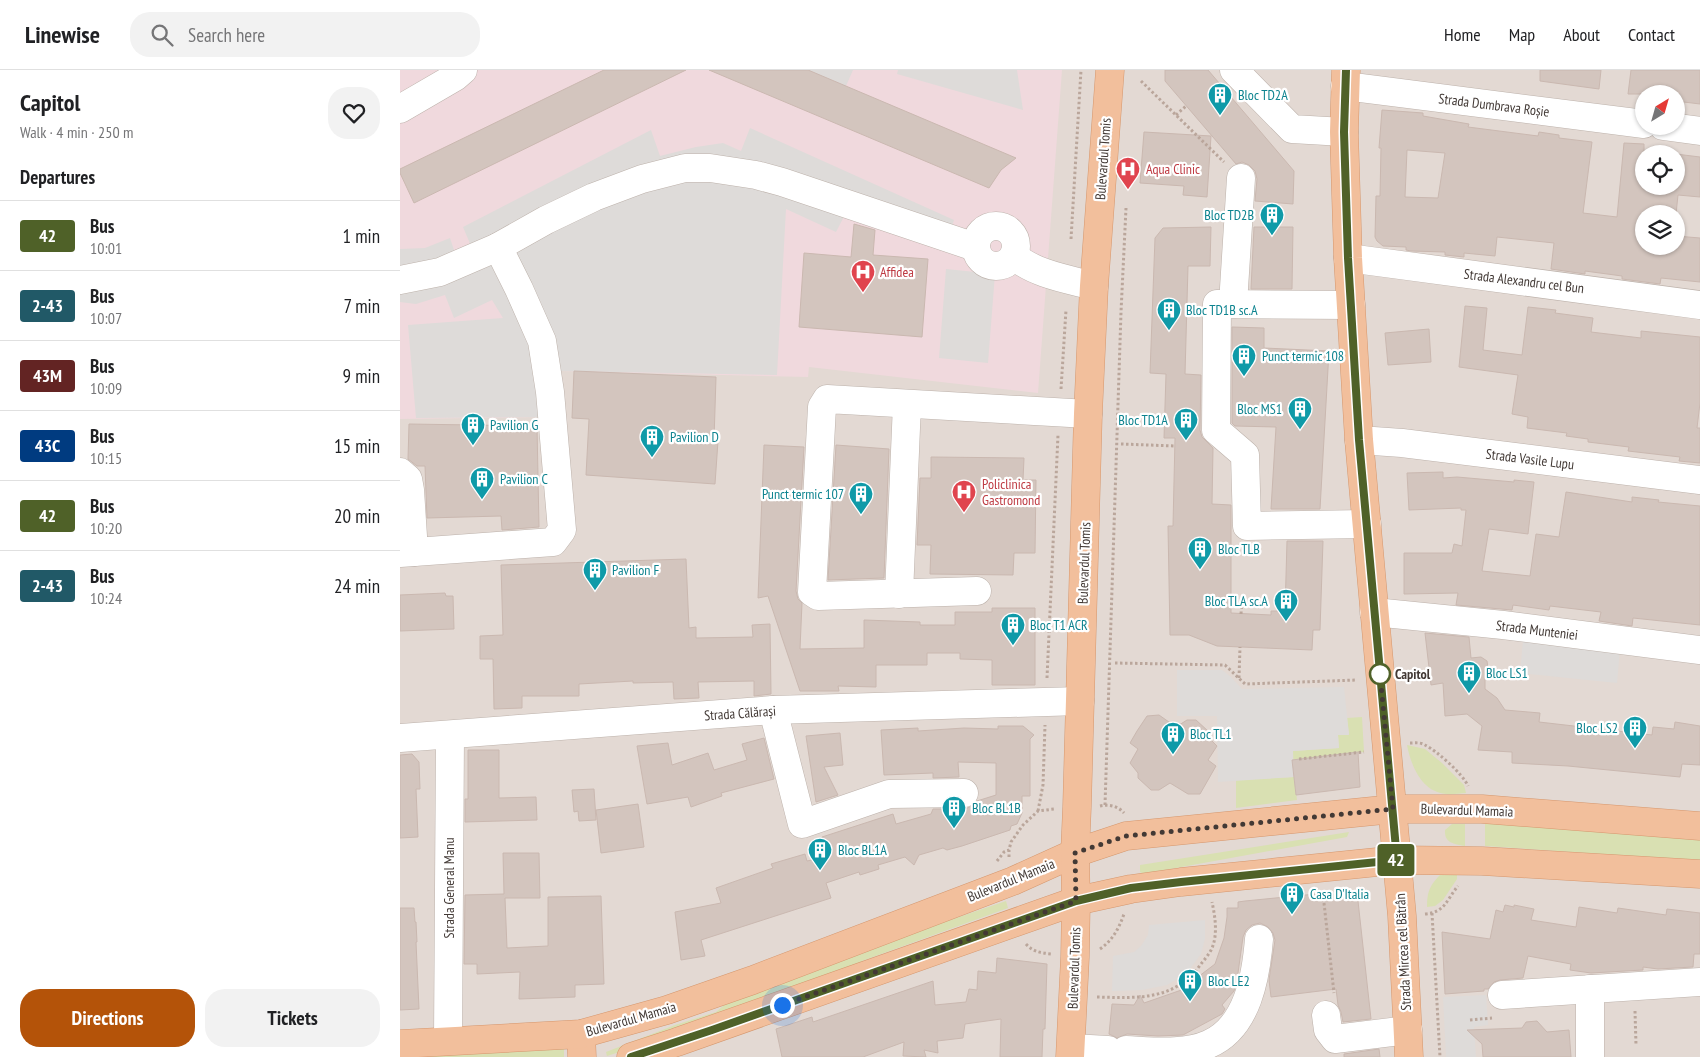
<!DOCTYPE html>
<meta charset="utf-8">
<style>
body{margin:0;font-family:"PT Sans Narrow",sans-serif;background:#f2f2f2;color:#202124;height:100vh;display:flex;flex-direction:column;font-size:19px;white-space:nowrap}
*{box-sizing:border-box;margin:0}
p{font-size:16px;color:#757577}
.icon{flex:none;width:28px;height:28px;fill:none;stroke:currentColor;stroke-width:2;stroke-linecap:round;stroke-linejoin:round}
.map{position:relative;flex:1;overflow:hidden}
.panel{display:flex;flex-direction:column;background:#fff;width:400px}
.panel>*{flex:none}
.badge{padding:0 10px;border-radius:4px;font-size:18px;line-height:32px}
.needle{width:32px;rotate:37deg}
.controls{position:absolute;left:1235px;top:15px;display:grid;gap:10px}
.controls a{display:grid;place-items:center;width:50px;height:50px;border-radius:50%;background:#fff;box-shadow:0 1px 4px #0004;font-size:25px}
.you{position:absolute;width:25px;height:25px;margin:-12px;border:4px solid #fff;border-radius:50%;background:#1a73e8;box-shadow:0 0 0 8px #1a73e833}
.map>.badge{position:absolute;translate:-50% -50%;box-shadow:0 0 0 2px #fff}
h2{padding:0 20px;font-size:19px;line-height:45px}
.round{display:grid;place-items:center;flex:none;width:52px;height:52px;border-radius:20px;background:#f2f2f2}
.head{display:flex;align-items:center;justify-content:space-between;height:85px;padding:0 20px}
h1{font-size:24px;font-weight:700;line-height:38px}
.primary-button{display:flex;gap:10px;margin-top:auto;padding:10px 20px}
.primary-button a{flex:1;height:58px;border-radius:20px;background:#b45309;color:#fff;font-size:20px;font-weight:700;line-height:58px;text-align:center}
.primary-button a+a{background:#f2f2f2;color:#202124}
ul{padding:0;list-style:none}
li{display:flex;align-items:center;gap:15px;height:70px;padding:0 20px;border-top:1px solid #e0e0e0}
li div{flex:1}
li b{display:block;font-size:19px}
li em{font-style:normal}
li .badge{min-width:55px;font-weight:700;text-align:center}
header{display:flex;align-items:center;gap:30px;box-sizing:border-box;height:70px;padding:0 25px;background:#fff;border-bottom:1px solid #e0e0e0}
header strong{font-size:24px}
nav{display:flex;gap:28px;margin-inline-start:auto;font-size:18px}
.search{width:350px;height:45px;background:#f2f2f2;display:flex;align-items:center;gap:12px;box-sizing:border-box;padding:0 18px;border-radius:20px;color:#757577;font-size:19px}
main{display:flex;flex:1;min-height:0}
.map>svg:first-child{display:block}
</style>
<header>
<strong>Linewise</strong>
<div class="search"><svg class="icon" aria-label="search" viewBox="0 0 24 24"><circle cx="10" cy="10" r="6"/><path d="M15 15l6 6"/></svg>Search here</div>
<nav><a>Home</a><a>Map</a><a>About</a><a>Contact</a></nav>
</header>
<main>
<section class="panel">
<div class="head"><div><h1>Capitol</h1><p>Walk · 4 min · 250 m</p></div><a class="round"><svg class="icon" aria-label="heart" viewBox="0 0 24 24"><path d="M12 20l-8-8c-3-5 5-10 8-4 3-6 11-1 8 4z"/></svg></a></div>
<h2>Departures</h2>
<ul>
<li><span class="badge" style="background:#4f6128;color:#fff">42</span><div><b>Bus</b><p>10:01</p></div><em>1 min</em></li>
<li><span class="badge" style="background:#215967;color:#fff">2-43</span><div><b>Bus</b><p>10:07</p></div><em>7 min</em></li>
<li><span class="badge" style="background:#632423;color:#fff">43M</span><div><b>Bus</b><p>10:09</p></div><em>9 min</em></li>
<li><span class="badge" style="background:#003b80;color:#fff">43C</span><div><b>Bus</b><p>10:15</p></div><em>15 min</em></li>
<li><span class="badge" style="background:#4f6128;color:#fff">42</span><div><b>Bus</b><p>10:20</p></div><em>20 min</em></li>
<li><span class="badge" style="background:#215967;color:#fff">2-43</span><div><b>Bus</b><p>10:24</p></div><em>24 min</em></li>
</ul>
<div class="primary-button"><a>Directions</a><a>Tickets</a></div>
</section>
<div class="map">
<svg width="1300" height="987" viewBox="0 0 1300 987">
<rect width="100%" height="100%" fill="#f0e9e5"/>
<path fill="#e3d9d3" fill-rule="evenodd" d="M0,0H1300V987H0ZM1244,24H1276V56H1244ZM1244,84H1276V116H1244ZM1244,144H1276V176H1244Z"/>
<path fill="#f0d9dd" d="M0,0H662L638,323L409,297L408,307L160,301L142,347L0,349Z"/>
<g fill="#d9e0b2">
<path d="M962,647L964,682L892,690V681L939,678L938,665L949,664L947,648Z"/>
<path d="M1007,675L1025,679L1042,693L1064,715L1066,723C1060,723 1053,725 1046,724C1022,722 1011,696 1007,675Z"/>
<path d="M894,707L897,730L836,738V710Z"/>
<path d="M1098,753L1300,770V791L1085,776V754Z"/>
<path d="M1052,754H1065V776C1054,774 1044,773 1045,760Z"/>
<path d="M949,762L947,767L743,804L740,802V795Z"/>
<path d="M1057,800V809L1043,830L1035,836L1027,837C1027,819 1031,814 1044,801Z"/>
<path d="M606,831L608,838L462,891L436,912L207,986L206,982L275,955L316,942L330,930L444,886Z"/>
<path d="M164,978V987H0Z"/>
</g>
<g fill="#dedbd9">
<path d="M408,0H453L446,16Z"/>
<path d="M498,0H617L623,40L497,4Z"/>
<path d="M350,58L554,150L548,168L450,135L436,162L386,139L377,305L160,301L142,347L16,348L8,255L103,248L92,230L54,248L45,225L16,234L0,232V179L25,178L50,168L55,183L71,176L63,157L251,60L260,86L296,77L323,73L341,81Z"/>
<path d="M546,199L595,204L588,293L539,288Z"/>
<path d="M1123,570L1220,579L1217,613L1120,603Z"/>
<path d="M777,600H822L831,607L842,619L944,617L949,665H938L939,678L893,681L894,707L818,712L817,646H777Z"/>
<path d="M805,850V869L801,884L787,903L767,915L742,920L712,921L713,886L734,882L741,876L748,865L749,855Z"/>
<path d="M1086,925L1088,955L1074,957L1076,987H1046L1043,927Z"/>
</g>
<g fill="#d3c5be" stroke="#cab8b0" fill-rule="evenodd">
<path d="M204,0H286L14,133L0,103V99Z"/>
<path d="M309,0H408L616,88L601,100L589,118Z"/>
<path d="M765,0H808L894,101L893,134L855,131L857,109L855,101L849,95L842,92L836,94L765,11Z"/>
<path d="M1140,0H1201L1199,19L1140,11Z"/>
<path d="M1231,0H1300V34L1276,31V24H1228Z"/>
<path d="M982,40L1023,43V46L1069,54L1068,57L1138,66L1139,62L1159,65V68L1192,72L1183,143L1217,147L1224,73L1244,74V116H1276V84L1300,87V127L1278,125L1276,144H1244V176H1276V166L1300,168V212L1261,208L1260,214L1222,209V206L1185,201V204L1151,199L1154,173L1097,167L1095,186L1064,183V187L1045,185V182L1011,181L1006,180V177L983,176L977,171L975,167L976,126H980L981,78H979ZM1007,80L1045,83L1038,128L1005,127Z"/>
<path d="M744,62L811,66L807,127L783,125L784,116L740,113Z"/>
<path d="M454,154L475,160L473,185L528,189L522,267L399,257L404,183L451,187Z"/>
<path d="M811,157L810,196H788L785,304L801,305L800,360L802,367L813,378L812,434L831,435V543L871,545V541H885L887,471H923L920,560H913L912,580L817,576L789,565H770L768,456H773L775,368H764L766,304L750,303L755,168L763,158Z"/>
<path d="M854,157H893L892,219H851Z"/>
<path d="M1065,236L1087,238L1083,280L1122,285L1128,237L1156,240L1155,243L1193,248L1191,262L1241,268V261L1300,267V333L1297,358H1300V393L1279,391L1280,387L1228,381L1229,377L1188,372V369L1166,366L1167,363L1127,358L1128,347L1112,344L1118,305L1059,297Z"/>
<path d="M832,257L864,258V278L929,281L920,439H871L876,357L835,356L832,353Z"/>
<path d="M1029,259L1031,292L988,295L985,263Z"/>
<path d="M174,301L316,307L314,370L318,371L315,414L186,405L189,349L172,348Z"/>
<path d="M9,354L137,356L139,457L102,460L101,446L27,448L25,396H17L8,389Z"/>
<path d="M364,375L404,377L396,521L398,529L402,533L400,579L464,578V550L520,552V555H555V542H592V538H635V615H592V590L560,589V583H527V595H476V617L438,616L439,621H400L368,526L358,528Z"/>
<path d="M436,375L489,379L484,508L428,510Z"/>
<path d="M531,387L624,388L623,410H636L635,483H614L613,505L530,504L531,475H517L520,408H531Z"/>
<path d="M1043,402V408L1057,407L1114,412V410L1134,412L1128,464L1089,459L1082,501L1130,506L1136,464L1159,467L1166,422L1232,432V427L1259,430L1258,432L1300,436V555L1233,548L1232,556L1199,551L1201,542L1150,536L1149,540L1113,535L1112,540L1056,535L1058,523L1004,524V483H1052L1054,474L1062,476L1066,440H1061V438L1009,440L1007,403Z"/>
<path d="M286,489L289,558L296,557V568L353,567L352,555L370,554L371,624L354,626V611L298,612L299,628L274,629L273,612L233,613V611L179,614V626H122V638L94,639L93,589H80V566L103,565L101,495Z"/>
<path d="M45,523L46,526H53L54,559L0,561V525Z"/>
<path d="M1025,563L1069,567L1071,588L1081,587L1087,591L1088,598L1085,602V619L1097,628L1105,640L1140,643L1139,652L1252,665L1253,657L1274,659L1275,652L1300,656V695L1282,694L1280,707L1168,696L1112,693V682L1078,680L1082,656L1067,644L1045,646L1043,613L1031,615Z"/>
<path d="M759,645L776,657L787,650H796L808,661V667L817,676L808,690L816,696L800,724H788L770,713L759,720H751L738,708V703L730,693L738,679L730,673L737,661L747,646Z"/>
<path d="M598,656H623L634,665L630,669V726H622V743L617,754L611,756L610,760L562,776L547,780L543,778L519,785L514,795L505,787L478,795L479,799L460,805L459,802L426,813L431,828L301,870L305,886L281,890L275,842L321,833L316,818L373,798L371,794L405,784L407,791L426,787L422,767L493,744L496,754L531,744L533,739H565L572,736L577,731L596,725V693L558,692L559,707L533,708V703L484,705L481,660L518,658V661L564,658L598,659Z"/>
<path d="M440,663L443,695L424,697L438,725L416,732L406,666Z"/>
<path d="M364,668L374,709L321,723L322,726L291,737L288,727L247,734L237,676L268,673L272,695L308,683L314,700L347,690L342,674Z"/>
<path d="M68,680H99V728L136,727L137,750L65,752V729H68Z"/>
<path d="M958,682L960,717L896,725L892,690Z"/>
<path d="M12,684L19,692L20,719H16L18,767L0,768V685Z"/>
<path d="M194,719L196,750L179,751L178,741L174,742L172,720Z"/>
<path d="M238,734L244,777L201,783L196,740Z"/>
<path d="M103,783H139L140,828H105L107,878L148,876V827L201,826L204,914L175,915V927L119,929L120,902L77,904V894H64L65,825L104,824Z"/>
<path d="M957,822L971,949L943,952L941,942L938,935L936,919L871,927L869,910L875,870L873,863L868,857L860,853L852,855L846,860L843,867L837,910L834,921L822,935L825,939L822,944L783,965L758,966L727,964L717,968L709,964L712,934L734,935L740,925L744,933L790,917V913L815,894L824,868L827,847V838H838V832L845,831L926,823V825Z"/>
<path d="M1105,835L1114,837V835L1134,839L1131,850L1176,857L1179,837L1217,843L1218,838L1266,845L1267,839L1300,843V884H1294L1293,897L1258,899L1243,897V900L1191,903L1170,900L1171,894L1128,886L1123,908L1100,910L1094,912L1088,919H1084V921L1045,924L1042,862L1090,869L1096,840L1103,842Z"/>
<path d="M0,838H14L15,852H16L17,872H16L19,939L0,940Z"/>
<path d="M597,888L647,894L645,959H643L642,987H600L601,949L565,954L563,968L537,971L538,983L524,980L526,987L503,986L504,972L463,987H382L376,959L412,947L413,952L533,911L535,935L566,932L569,919L577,920L578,901L596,903Z"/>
<path d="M1137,951L1147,962L1169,960L1171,987H1083L1082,974L1067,960L1122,958L1126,952Z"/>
<path d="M979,979L980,987H944V984Z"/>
</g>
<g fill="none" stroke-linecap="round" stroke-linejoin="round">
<defs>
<g id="minor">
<path d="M834,0L892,59L944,62"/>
<path d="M945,16L1244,54"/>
<path d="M0,39L55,7L63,0"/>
<path d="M1263,56L1300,61"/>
<circle cx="596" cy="176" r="20"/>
<path d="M614,186C635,204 667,209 694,216"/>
<path d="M948,188L1300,235"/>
<path d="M0,210L40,202L98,177L146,150L194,127L242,109L285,98H310L356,105L382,112L575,177"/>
<path d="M833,234L841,108"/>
<path d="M951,235L817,234L816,360L845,385L847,456L967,454"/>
<path d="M959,370L1002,373L1300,410"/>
<path d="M0,402L8,409L10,420L14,482"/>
<path d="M0,483L153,472L162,460L150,322L142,271L119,219L98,177"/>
<path d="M577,521L418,526L412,522L422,337L427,329L688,344"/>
<path d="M499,524L507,334"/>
<path d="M974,542L1103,555L1300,580"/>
<path d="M373,640L402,754L489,724L564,723"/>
<path d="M0,668L373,640L680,631"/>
<path d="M1190,919V987"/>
<path d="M1102,925L1300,912"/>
<path d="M926,945L928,960L935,969L1008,960"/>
<path d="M48,971L50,666"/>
<path d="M671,978L708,980"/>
<path d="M726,980C752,981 785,985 809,974C848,957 856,906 859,869"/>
</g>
<g id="major">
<path d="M946,0L944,62L948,188L959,370L1002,846L1009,987"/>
<path d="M181,964L182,987"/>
<path d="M0,974L181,964L267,940L353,910L613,811L675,783L726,766L993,739H1082L1300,756"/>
<path d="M231,987L277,972L676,831L731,819L781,812L997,790L1082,791L1300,804"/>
<path d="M670,987L675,887L676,831L675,783L677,737L688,344L694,216L710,0"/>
</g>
</defs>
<use href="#minor" stroke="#bdb2ab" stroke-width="29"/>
<use href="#major" stroke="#d5976e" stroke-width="29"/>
<g stroke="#baa69b" stroke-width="3" stroke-dasharray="2.5 2.5" stroke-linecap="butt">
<path d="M741,11L824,92"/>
<path d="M776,45L786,36"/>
<path d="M671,169L681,0"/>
<path d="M661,319L666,240"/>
<path d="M721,374L775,376"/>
<path d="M841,544L842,530L865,532"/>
<path d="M715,593L825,595L845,614L957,610"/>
<path d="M647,608L658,365"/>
<path d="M839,608L840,577"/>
<path d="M1010,673C1015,673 1020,672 1025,675C1037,681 1063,704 1068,716"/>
<path d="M899,689L964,682"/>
<path d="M705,735L721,242L726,138"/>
<path d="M700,736C709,734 718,736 724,743"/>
<path d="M638,741L643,715L645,655"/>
<path d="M609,787V780L611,772L623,755L638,741L654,739"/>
<path d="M597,791L604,782L609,780"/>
<path d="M924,833L934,923"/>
<path d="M1032,843L1040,987"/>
<path d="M1025,844C1046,842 1046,830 1058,816"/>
<path d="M626,874C633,882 641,883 652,884"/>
<path d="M700,879C713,870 719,858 724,844"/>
<path d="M697,927C738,928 775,931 801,894C805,889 810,883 812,878C818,864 815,846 812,832"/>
<path d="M1235,941L1236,975"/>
<path d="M1070,950L1092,948"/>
</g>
<use href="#minor" stroke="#fff" stroke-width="28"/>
<use href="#major" stroke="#f2bf9c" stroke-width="28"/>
</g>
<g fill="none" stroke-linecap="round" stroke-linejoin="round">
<defs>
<path id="line" d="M231,987L312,960L676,831L731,818L781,812L997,790L959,370L948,188L944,62L946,0"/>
</defs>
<use href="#line" stroke="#fff" stroke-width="11"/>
<use href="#line" stroke="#4f6128" stroke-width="8"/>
<path stroke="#423935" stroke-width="5" stroke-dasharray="0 9" d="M382,935L676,831L675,783L726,766L993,739L980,604"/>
</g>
<defs>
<symbol id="building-pin" viewBox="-11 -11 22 30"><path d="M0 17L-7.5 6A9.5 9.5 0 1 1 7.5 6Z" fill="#0f9aa8" stroke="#fff"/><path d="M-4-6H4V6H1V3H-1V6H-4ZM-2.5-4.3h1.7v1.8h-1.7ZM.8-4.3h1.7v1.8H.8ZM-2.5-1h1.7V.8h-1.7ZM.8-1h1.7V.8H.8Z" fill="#fff"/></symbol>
<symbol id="hospital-pin" viewBox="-11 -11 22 30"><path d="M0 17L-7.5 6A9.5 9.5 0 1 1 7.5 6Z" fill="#e0444e" stroke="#fff"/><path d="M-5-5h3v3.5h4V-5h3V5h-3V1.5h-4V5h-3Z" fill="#fff"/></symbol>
</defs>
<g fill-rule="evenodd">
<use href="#building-pin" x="806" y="11" width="28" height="38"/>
<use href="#hospital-pin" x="714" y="85" width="28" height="38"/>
<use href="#building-pin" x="858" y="131" width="28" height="38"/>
<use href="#hospital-pin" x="449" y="188" width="28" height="38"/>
<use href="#building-pin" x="755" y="226" width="28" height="38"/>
<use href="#building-pin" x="830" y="272" width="28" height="38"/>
<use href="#building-pin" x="886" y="325" width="28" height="38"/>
<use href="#building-pin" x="772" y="336" width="28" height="38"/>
<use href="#building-pin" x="59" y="341" width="28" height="38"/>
<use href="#building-pin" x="238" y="353" width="28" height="38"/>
<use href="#building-pin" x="68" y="395" width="28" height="38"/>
<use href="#hospital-pin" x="550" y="408" width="28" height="38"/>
<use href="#building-pin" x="447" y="410" width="28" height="38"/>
<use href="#building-pin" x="786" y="465" width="28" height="38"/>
<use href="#building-pin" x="181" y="486" width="28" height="38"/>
<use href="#building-pin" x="872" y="517" width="28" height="38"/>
<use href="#building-pin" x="599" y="541" width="28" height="38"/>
<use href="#building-pin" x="1055" y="589" width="28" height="38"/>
<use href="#building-pin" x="1221" y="644" width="28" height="38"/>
<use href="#building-pin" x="759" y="650" width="28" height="38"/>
<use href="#building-pin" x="540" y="724" width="28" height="38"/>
<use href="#building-pin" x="406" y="766" width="28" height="38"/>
<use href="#building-pin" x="878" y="810" width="28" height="38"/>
<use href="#building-pin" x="776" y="897" width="28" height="38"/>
</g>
<circle fill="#fff" stroke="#4f6128" stroke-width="2.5" cx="980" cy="604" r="10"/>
<g text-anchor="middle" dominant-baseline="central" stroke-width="4.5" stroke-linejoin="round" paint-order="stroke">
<g font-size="14" fill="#0d838f" stroke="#fff" text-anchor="start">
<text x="838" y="25">Bloc TD2A</text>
<text x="854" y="145" text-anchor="end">Bloc TD2B</text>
<text x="786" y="240">Bloc TD1B sc.A</text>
<text x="862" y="286">Punct termic 108</text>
<text x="882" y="339" text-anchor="end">Bloc MS1</text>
<text x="768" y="350" text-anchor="end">Bloc TD1A</text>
<text x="90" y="355">Pavilion G</text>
<text x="270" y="367">Pavilion D</text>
<text x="100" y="409">Pavilion C</text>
<text x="444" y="424" text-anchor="end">Punct termic 107</text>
<text x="818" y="479">Bloc TLB</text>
<text x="212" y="500">Pavilion F</text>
<text x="868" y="531" text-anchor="end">Bloc TLA sc.A</text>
<text x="630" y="555">Bloc T1 ACR</text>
<text x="1086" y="603">Bloc LS1</text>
<text x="1218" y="658" text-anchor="end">Bloc LS2</text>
<text x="790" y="664">Bloc TL1</text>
<text x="572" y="738">Bloc BL1B</text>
<text x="438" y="780">Bloc BL1A</text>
<text x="910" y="824">Casa D'Italia</text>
<text x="808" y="911">Bloc LE2</text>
</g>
<g font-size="14" fill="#423935" stroke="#fff">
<text transform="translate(1094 35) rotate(7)">Strada Dumbrava Roșie</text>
<text transform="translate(703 89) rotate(-86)">Bulevardul Tomis</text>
<text transform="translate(1124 211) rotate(7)">Strada Alexandru cel Bun</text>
<text transform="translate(1130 389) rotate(7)">Strada Vasile Lupu</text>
<text transform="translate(684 493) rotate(-88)">Bulevardul Tomis</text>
<text transform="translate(1137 560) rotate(7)">Strada Munteniei</text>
<text transform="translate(340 643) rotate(-4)">Strada Călărași</text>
<text transform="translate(1067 740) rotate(2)">Bulevardul Mamaia</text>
<text transform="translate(611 810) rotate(-22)">Bulevardul Mamaia</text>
<text transform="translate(49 818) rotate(-90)">Strada General Manu</text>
<text transform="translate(1003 882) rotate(-93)">Strada Mircea cel Bătrân</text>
<text transform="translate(674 898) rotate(-88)">Bulevardul Tomis</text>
<text transform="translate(231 949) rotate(-16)">Bulevardul Mamaia</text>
</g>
<g font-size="14" fill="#be3a42" stroke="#fff" text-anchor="start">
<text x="746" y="99">Aqua Clinic</text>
<text x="480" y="202">Affidea</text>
<text x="582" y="414">Policlinica<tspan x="582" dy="16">Gastromond</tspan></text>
</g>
<g font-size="14" font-weight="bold" fill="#423935" stroke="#fff" text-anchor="start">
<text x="995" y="604">Capitol</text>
</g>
</g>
</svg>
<div class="controls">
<a><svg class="needle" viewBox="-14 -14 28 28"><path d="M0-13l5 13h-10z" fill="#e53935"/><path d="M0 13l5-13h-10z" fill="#757577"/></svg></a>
<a><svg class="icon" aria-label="locate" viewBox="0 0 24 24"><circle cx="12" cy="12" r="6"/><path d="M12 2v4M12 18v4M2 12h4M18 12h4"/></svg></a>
<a><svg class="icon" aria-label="layers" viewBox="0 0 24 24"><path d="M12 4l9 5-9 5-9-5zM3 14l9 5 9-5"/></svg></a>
</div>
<div class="you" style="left:382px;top:935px"></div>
<b class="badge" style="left:996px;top:790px;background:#4f6128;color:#fff">42</b>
</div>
</main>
